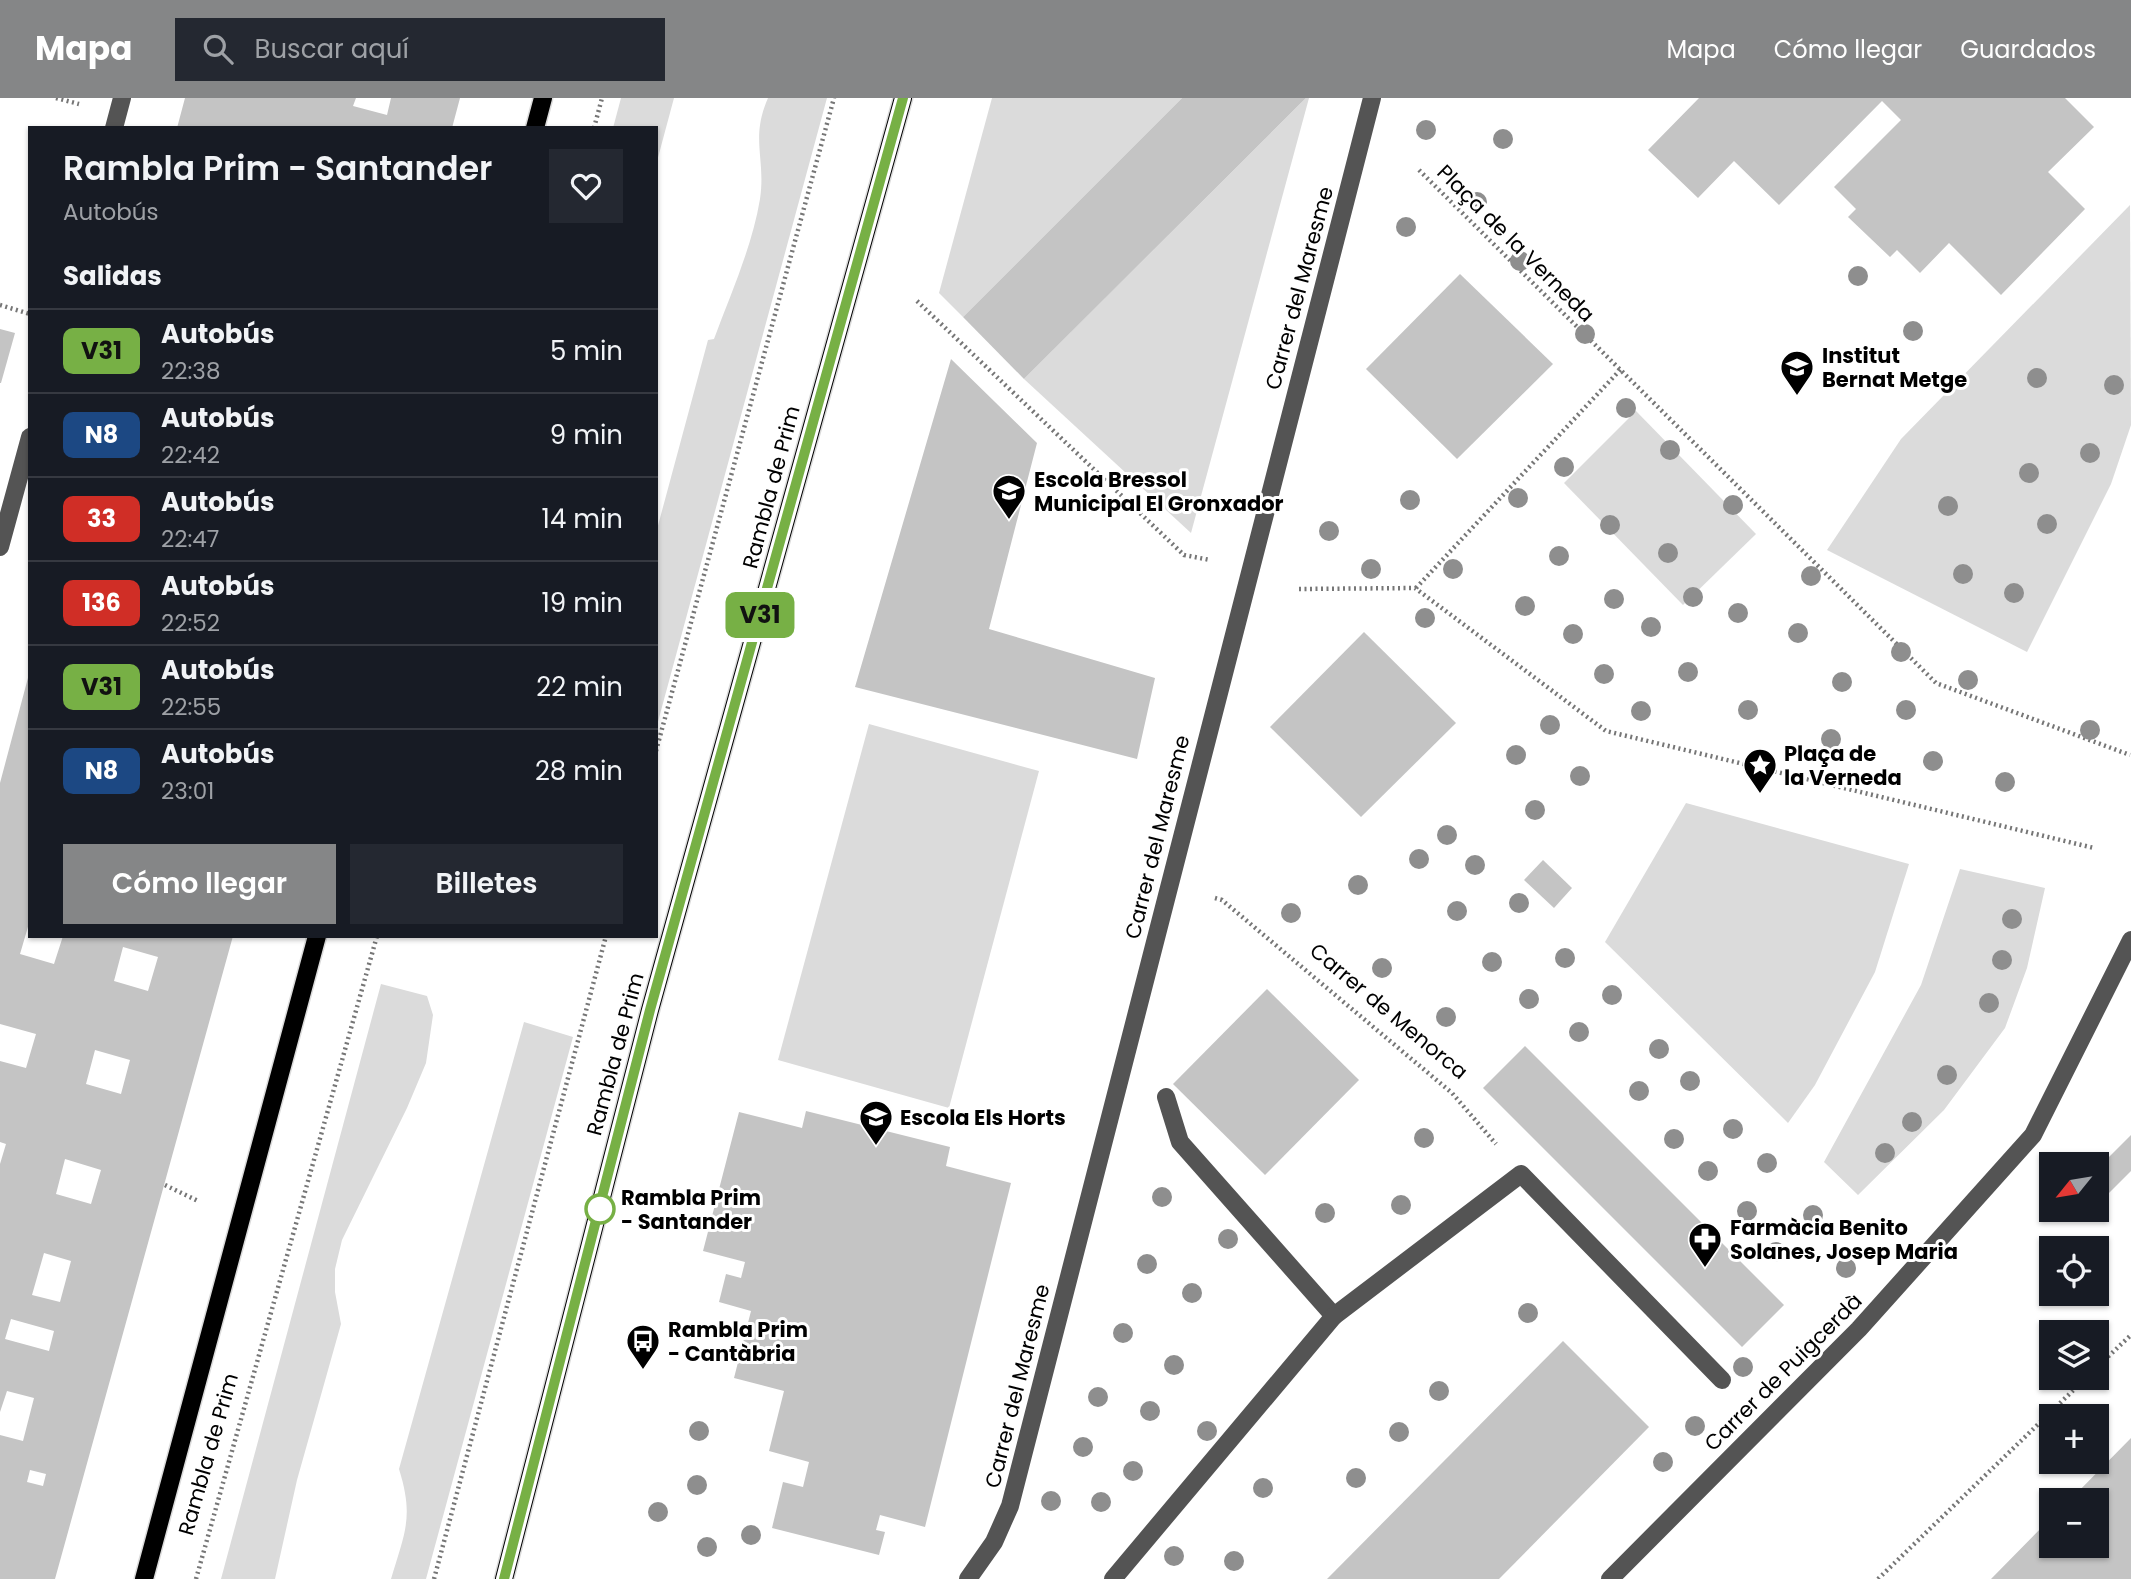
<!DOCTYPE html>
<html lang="es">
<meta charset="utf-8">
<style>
body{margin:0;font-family:Poppins,sans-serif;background:#242831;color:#f1f3f6;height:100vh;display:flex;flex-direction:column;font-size:26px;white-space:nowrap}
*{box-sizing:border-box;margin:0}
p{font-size:23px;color:#9ea1a6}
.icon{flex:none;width:38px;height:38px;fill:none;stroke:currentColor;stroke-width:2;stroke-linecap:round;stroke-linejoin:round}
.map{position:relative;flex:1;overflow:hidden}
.panel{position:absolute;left:28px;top:28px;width:630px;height:812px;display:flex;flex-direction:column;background:#171b24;border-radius:0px;box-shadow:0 2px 5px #0004}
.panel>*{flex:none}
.badge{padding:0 14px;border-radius:10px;font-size:24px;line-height:46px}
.needle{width:46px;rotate:240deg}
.buttons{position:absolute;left:2039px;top:1054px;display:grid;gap:14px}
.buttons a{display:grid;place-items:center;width:70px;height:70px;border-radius:0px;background:#171b24;box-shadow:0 2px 5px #0004;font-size:35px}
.map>.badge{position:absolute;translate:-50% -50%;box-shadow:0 0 0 4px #fff}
h2{padding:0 35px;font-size:26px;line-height:63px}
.round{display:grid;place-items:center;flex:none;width:74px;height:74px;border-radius:0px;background:#242831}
.head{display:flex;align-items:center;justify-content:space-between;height:119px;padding:0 35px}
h1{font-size:33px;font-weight:600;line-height:52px}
.cta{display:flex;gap:14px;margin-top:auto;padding:14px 35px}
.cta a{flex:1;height:80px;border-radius:0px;background:#858687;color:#fff;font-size:28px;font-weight:600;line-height:80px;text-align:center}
.cta a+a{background:#242831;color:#f1f3f6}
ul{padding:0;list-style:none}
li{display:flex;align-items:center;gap:21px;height:84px;padding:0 35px;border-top:2px solid #363941}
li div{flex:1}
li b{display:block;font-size:26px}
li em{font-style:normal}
li .badge{min-width:77px;font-weight:700;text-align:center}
header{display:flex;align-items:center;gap:42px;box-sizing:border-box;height:98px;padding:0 35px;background:#858687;color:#fff}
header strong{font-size:33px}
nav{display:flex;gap:38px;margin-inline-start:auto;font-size:24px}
.search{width:490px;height:63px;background:#242831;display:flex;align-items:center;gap:18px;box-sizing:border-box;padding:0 24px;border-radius:0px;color:#9ea1a6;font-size:26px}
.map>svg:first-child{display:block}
</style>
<header>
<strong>Mapa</strong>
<div class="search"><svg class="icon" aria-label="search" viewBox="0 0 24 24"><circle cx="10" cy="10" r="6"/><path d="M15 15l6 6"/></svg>Buscar aquí</div>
<nav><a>Mapa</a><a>Cómo llegar</a><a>Guardados</a></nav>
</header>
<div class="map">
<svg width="2131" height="1481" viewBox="0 0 2131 1481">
<rect width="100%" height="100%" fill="#fff"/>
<g fill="#dbdbdb">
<path d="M621,0H674L656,67V30H613Z"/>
<path d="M768,0H827L656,631V435L708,242L714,241C731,195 752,149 760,101C766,60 750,41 768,0Z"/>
<path d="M992,0H1182L963,219L939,195Z"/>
<path d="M1306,0H1309L1191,435L1024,281Z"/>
<path d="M2130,107L2131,327L2111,386L2027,554L1827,452L1901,341Z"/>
<path d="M1636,313L1756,436L1683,507L1564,385Z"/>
<path d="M869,626L1039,673L949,1010L778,962Z"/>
<path d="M1686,705L1909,766L1875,874L1815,987L1788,1025L1605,844Z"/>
<path d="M1960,771L2045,790L2027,870L2005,930L1944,1012L1858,1097L1824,1064L1921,887Z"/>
<path d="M381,886L427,898L433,917L426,965L407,1010L342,1142L335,1171V1194L341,1226L297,1382L275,1481H221Z"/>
<path d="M524,924L573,939L426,1481H391C405,1434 414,1419 399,1371Z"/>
</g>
<g fill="#c4c4c4" fill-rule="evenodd">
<path d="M185,0H356L353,8L387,17L391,0H460L452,30H177Z"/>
<path d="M1182,0H1306L1024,281L963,219Z"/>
<path d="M1699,0H2065L2094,29L2048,74L2085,111L2001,197L1949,145L1920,175L1897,152L1890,159L1848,119L1856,111L1834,89L1901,22L1882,3L1779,107L1734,63L1698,100L1648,52Z"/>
<path d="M1460,176L1553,266L1457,361L1366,271Z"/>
<path d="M0,231L15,235L1,285H0Z"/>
<path d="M951,261L1037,345L989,531L1155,580L1137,661L855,589Z"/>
<path d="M1364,534L1456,625L1361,719L1270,629Z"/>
<path d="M29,576L30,822L20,856L54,866L63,838H233L55,1481H0V1337L23,1343L34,1300L7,1293L0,1314V1066L6,1046L0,1044V963L26,970L36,936L0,926V685ZM123,849L158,859L148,893L114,883ZM95,952L130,962L121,996L86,986ZM65,1061L101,1072L91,1106L56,1096ZM44,1155L71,1163L60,1204L32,1197ZM11,1221L54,1233L49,1253L5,1241ZM30,1372L46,1376L43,1388L27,1384Z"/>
<path d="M1543,762L1572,790L1554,810L1524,782Z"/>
<path d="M1267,891L1359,982L1265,1077L1173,986Z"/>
<path d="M1525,948L1784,1207L1742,1249L1483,990Z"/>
<path d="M806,1013L950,1049L946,1068L1011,1085L925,1429L880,1417L876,1432L885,1434L879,1457L772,1430L783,1384L803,1389L809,1364L769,1353L784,1293L734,1280L751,1213L719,1204L726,1176L741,1180L745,1164L703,1153L739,1014L802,1030Z"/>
<path d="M2131,1037V1073L2103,1101L2096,1094V1072Z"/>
<path d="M1563,1243L1649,1329L1499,1481H1327Z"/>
<path d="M2131,1340V1481H1991L2051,1420V1447H2096V1402H2070Z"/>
</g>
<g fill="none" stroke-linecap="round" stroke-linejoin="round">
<defs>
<g id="major">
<path d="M535,30L543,0"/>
<path d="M144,1481L317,838"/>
<path d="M504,1481L650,912L903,0"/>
</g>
</defs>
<use href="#major" stroke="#dbdbdb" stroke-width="21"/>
<g stroke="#767676" stroke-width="4.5" stroke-dasharray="2 3.5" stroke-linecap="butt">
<path d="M56,0L79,6"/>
<path d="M594,30L602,0"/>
<path d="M1419,72L1936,585L2130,657"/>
<path d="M917,203L1184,457L1210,462"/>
<path d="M0,207L30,216"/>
<path d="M1416,490L1621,271"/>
<path d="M1299,491L1415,490L1606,633L2094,750"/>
<path d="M656,653L834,0"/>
<path d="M1215,800L1222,802L1452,995L1496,1046"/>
<path d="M165,1087L198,1103"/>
<path d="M2096,1270L2131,1237"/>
<path d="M196,1481L377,838"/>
<path d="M434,1481L606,838"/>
<path d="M1878,1481L2087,1279"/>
</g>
<g stroke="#545454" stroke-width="18">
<path d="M114,30L122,0"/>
<path d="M0,449L30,339"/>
<path d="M1166,999L1180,1044L1334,1218L1521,1076L1722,1282"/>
<path d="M968,1481L994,1444L1010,1408L1372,0"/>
<path d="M1113,1481L1334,1218"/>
<path d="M1610,1481L1859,1231L2033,1037L2131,842"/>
</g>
<use href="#major" stroke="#000" stroke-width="18"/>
</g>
<g fill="#8e8e8e">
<circle cx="1426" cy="32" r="10"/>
<circle cx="1503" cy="41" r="10"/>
<circle cx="1477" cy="104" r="10"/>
<circle cx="1406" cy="129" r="10"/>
<circle cx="1520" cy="163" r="10"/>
<circle cx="1858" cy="178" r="10"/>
<circle cx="1913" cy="233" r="10"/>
<circle cx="1585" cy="236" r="10"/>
<circle cx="2037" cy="280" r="10"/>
<circle cx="2114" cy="287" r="10"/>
<circle cx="1626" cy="310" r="10"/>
<circle cx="1670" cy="352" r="10"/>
<circle cx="2090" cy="355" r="10"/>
<circle cx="1564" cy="369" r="10"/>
<circle cx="2029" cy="375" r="10"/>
<circle cx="1518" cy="400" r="10"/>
<circle cx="1410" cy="402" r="10"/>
<circle cx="1733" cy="407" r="10"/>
<circle cx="1948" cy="408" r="10"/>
<circle cx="2047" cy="426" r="10"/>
<circle cx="1610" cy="427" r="10"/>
<circle cx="1329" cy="433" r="10"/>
<circle cx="1668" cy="455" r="10"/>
<circle cx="1559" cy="458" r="10"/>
<circle cx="1371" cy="471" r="10"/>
<circle cx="1453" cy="471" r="10"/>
<circle cx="1963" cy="476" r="10"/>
<circle cx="1811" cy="478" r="10"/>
<circle cx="2014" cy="495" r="10"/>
<circle cx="1693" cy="499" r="10"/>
<circle cx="1614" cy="501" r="10"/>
<circle cx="1525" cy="508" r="10"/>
<circle cx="1738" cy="515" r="10"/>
<circle cx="1425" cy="520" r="10"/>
<circle cx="1651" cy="529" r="10"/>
<circle cx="1798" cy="535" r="10"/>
<circle cx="1573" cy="536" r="10"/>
<circle cx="1901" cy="554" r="10"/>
<circle cx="1688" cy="574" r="10"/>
<circle cx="1604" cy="576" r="10"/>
<circle cx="1968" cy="582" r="10"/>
<circle cx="1842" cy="584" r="10"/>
<circle cx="1748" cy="612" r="10"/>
<circle cx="1906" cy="612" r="10"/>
<circle cx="1641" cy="613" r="10"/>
<circle cx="1550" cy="627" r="10"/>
<circle cx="2090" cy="632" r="10"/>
<circle cx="1831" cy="641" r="10"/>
<circle cx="1516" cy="657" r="10"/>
<circle cx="1933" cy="663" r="10"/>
<circle cx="1580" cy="678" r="10"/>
<circle cx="2005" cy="684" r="10"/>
<circle cx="1535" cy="712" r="10"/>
<circle cx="1447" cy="737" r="10"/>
<circle cx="1419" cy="761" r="10"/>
<circle cx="1475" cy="767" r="10"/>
<circle cx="1358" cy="787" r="10"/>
<circle cx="1519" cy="805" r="10"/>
<circle cx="1457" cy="813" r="10"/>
<circle cx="1291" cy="815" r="10"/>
<circle cx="2012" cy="821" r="10"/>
<circle cx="1565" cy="860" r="10"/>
<circle cx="2002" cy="862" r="10"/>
<circle cx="1492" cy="864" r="10"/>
<circle cx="1382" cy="870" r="10"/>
<circle cx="1612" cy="897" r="10"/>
<circle cx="1529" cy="901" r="10"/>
<circle cx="1989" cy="905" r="10"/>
<circle cx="1446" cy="919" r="10"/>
<circle cx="1579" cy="934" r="10"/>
<circle cx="1659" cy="951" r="10"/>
<circle cx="1947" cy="977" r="10"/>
<circle cx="1690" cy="983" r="10"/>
<circle cx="1639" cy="993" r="10"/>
<circle cx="1912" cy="1024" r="10"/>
<circle cx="1733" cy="1031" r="10"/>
<circle cx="1424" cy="1040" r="10"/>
<circle cx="1674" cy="1041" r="10"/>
<circle cx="1885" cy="1055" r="10"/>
<circle cx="1767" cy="1065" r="10"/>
<circle cx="1708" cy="1073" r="10"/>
<circle cx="1162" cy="1099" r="10"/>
<circle cx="1401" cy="1107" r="10"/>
<circle cx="1747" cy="1113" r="10"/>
<circle cx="1325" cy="1115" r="10"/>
<circle cx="1813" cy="1117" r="10"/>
<circle cx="1228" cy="1141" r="10"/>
<circle cx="1776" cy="1154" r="10"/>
<circle cx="1147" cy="1166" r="10"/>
<circle cx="1846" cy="1170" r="10"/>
<circle cx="1192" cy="1195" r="10"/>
<circle cx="1528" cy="1215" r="10"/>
<circle cx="1123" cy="1235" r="10"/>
<circle cx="1174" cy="1267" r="10"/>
<circle cx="1743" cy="1269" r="10"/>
<circle cx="1439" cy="1293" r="10"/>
<circle cx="1098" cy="1299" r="10"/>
<circle cx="1150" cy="1313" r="10"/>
<circle cx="1695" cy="1328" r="10"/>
<circle cx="699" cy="1333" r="10"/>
<circle cx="1207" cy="1333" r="10"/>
<circle cx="1399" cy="1334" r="10"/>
<circle cx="1083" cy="1349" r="10"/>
<circle cx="1663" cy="1364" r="10"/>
<circle cx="1133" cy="1373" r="10"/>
<circle cx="1356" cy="1380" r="10"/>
<circle cx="697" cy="1387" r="10"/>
<circle cx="1263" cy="1390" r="10"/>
<circle cx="1051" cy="1403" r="10"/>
<circle cx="1101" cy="1404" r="10"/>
<circle cx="658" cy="1414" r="10"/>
<circle cx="751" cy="1437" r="10"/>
<circle cx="707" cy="1449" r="10"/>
<circle cx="1174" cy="1458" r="10"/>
<circle cx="1234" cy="1463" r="10"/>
</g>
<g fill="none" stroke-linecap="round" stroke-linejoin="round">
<defs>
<path id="line" d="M504,1481L650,912L903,0"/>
</defs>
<use href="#line" stroke="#fff" stroke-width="16"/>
<use href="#line" stroke="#77b045" stroke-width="10"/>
</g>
<defs>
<symbol id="school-pin" viewBox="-11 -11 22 30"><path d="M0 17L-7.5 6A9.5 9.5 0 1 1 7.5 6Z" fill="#000" stroke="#fff"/><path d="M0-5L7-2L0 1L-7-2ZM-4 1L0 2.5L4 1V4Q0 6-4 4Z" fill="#fff"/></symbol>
<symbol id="sight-pin" viewBox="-11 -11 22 30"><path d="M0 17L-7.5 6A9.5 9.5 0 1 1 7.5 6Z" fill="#000" stroke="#fff"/><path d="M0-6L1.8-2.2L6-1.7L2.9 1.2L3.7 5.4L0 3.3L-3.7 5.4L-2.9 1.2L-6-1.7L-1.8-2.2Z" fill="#fff"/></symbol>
<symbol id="pharmacy-pin" viewBox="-11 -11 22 30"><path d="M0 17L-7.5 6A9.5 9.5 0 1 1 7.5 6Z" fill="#000" stroke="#fff"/><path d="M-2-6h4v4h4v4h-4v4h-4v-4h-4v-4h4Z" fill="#fff"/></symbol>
<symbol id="bus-pin" viewBox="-11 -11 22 30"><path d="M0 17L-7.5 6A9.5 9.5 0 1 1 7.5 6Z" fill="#000" stroke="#fff"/><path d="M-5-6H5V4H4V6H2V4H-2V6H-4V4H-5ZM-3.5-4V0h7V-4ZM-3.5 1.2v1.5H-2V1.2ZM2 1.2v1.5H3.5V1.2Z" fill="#fff"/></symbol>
</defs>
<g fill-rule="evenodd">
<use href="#school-pin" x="1778" y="250" width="38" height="52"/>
<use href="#school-pin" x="990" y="374" width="38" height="52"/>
<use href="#sight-pin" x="1741" y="648" width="38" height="52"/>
<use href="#school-pin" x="857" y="1000" width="38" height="52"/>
<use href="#pharmacy-pin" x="1686" y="1122" width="38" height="52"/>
<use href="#bus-pin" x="624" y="1224" width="38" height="52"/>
</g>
<circle fill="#fff" stroke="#77b045" stroke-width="3.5" cx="600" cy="1111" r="14"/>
<g text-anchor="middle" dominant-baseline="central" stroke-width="6" stroke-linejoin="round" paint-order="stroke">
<g font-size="21" fill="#000" stroke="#fff">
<text transform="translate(1516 145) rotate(45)">Plaça de la Verneda</text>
<text transform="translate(1299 190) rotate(-75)">Carrer del Maresme</text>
<text transform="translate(771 389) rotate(-75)">Rambla de Prim</text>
<text transform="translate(1157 739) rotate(-76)">Carrer del Maresme</text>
<text transform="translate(1389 913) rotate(40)">Carrer de Menorca</text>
<text transform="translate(615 956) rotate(-75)">Rambla de Prim</text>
<text transform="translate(1783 1274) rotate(-45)">Carrer de Puigcerdà</text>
<text transform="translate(1017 1288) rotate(-76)">Carrer del Maresme</text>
<text transform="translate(208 1356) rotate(-74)">Rambla de Prim</text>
</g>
<g font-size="21" font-weight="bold" fill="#000" stroke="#fff" text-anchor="start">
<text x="1822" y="257">Institut<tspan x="1822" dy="24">Bernat Metge</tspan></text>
<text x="1034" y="381">Escola Bressol<tspan x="1034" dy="24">Municipal El Gronxador</tspan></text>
<text x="1784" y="655">Plaça de<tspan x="1784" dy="24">la Verneda</tspan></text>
<text x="900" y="1019">Escola Els Horts</text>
<text x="1730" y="1129">Farmàcia Benito<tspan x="1730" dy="24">Solanes, Josep Maria</tspan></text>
<text x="668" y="1231">Rambla Prim<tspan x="668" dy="24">- Cantàbria</tspan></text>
</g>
<g font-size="21" font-weight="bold" fill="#000" stroke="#fff" text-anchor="start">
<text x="621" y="1099">Rambla Prim<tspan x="621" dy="24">- Santander</tspan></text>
</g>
</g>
</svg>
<div class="buttons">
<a><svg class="needle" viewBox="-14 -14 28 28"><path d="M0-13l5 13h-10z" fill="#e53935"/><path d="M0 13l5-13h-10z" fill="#9ea1a6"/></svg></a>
<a><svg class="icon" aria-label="locate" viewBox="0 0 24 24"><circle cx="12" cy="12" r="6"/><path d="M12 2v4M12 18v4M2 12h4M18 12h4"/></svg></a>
<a><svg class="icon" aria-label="layers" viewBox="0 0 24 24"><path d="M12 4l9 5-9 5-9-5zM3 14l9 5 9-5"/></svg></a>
<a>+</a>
<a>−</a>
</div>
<b class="badge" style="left:760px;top:517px;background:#77b045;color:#111">V31</b>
<section class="panel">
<div class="head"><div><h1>Rambla Prim - Santander</h1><p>Autobús</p></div><a class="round"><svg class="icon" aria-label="heart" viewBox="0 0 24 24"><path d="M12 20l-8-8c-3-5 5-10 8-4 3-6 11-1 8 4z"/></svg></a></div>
<h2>Salidas</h2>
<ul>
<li><span class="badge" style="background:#77b045;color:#111">V31</span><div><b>Autobús</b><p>22:38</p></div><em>5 min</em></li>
<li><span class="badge" style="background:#1c4883;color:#fff">N8</span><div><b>Autobús</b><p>22:42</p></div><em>9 min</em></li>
<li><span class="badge" style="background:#d02e26;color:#fff">33</span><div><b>Autobús</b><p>22:47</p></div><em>14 min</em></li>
<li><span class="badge" style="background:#d02e26;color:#fff">136</span><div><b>Autobús</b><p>22:52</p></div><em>19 min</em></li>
<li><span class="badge" style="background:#77b045;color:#111">V31</span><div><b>Autobús</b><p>22:55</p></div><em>22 min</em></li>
<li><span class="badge" style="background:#1c4883;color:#fff">N8</span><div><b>Autobús</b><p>23:01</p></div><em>28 min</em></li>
</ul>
<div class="cta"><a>Cómo llegar</a><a>Billetes</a></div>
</section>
</div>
